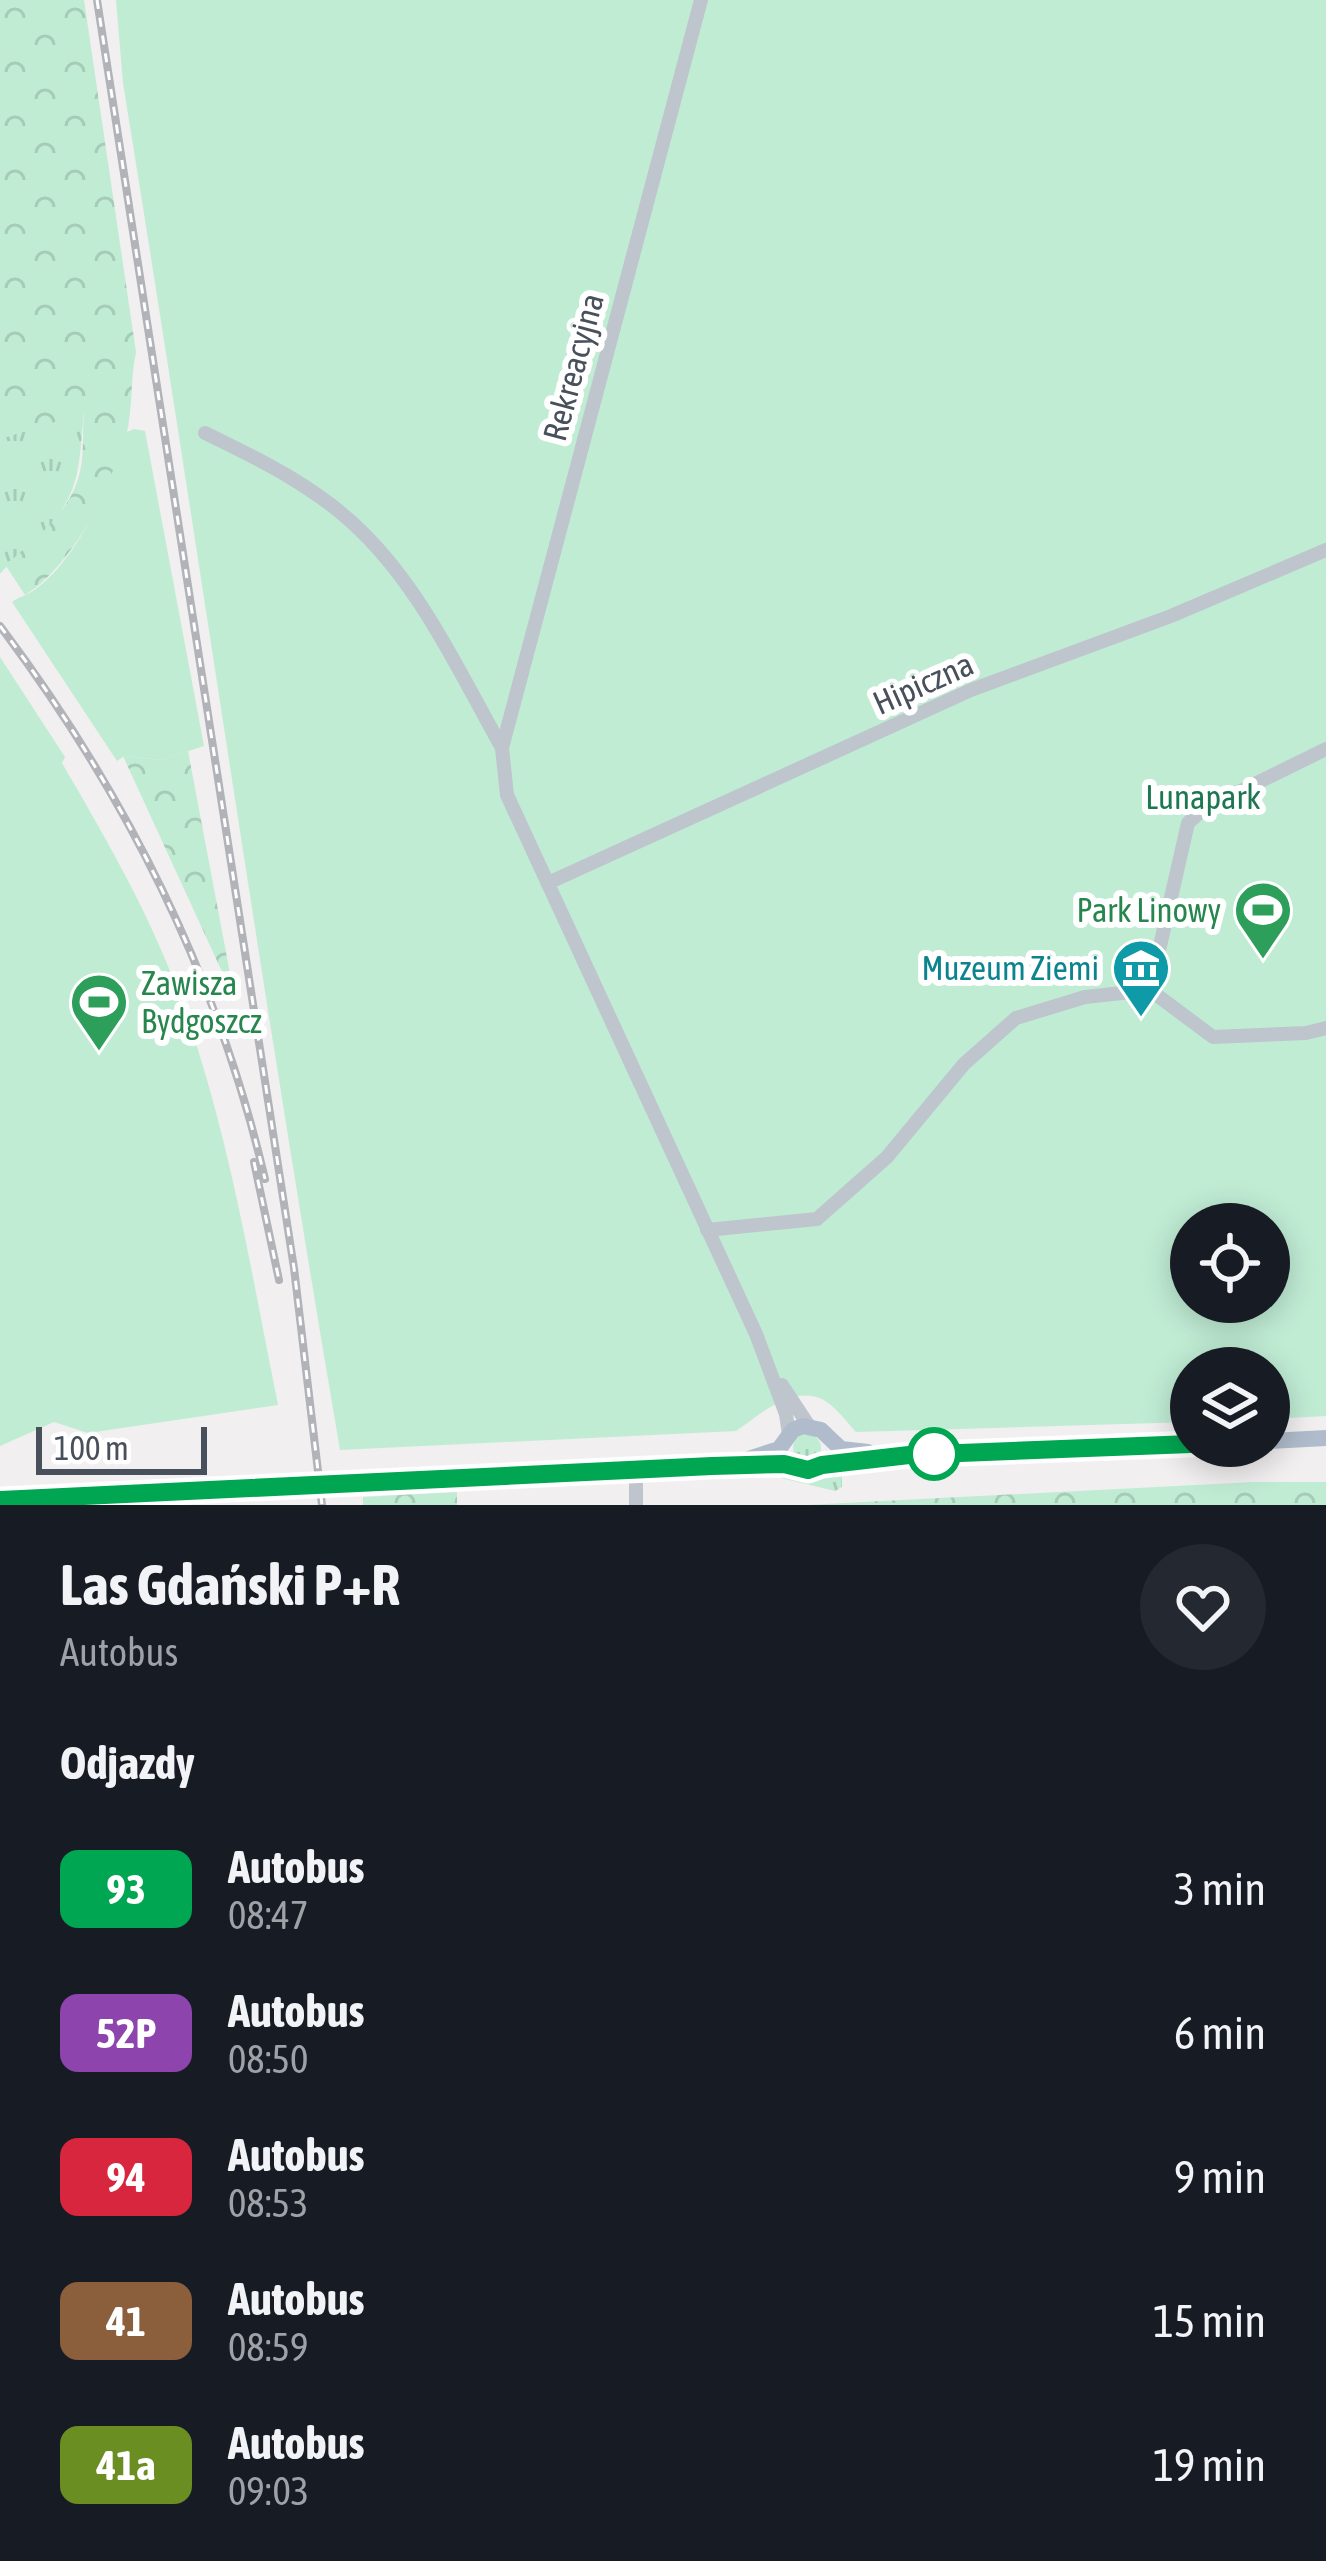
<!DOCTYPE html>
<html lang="pl">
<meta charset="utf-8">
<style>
body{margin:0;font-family:"Asap Condensed",sans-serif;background:#242831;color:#f1f3f6;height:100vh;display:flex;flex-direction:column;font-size:45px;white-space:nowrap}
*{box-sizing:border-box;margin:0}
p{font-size:39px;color:#9ea1a6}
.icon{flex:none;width:66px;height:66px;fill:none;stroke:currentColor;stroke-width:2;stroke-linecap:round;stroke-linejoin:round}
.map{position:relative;height:1505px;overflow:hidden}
.details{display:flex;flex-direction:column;background:#171b24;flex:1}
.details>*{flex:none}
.badge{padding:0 24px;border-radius:18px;font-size:42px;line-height:78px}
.buttons{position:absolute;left:1170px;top:1203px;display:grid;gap:24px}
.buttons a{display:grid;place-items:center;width:120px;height:120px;border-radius:50%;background:#171b24;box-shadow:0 6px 30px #0003;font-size:60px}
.scale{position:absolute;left:36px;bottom:30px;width:171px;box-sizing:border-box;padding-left:12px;border:6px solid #48505b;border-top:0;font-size:33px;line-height:42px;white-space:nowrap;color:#48505b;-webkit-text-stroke:9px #fff;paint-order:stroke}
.map>.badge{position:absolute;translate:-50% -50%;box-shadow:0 0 0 6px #fff}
h2{padding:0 60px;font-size:45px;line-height:108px}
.round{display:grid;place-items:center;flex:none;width:126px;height:126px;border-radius:63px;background:#242831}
.overview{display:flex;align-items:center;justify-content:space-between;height:204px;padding:0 60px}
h1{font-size:57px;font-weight:700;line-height:90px}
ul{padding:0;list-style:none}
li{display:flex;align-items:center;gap:36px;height:144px;padding:0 60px}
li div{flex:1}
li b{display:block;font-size:45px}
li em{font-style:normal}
li .badge{min-width:132px;font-weight:700;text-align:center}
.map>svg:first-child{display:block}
</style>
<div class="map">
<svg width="1326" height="1505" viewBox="0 0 1326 1505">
<defs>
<pattern id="grass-tufts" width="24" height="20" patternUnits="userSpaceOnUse" patternTransform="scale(3)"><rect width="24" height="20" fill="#c0ecd4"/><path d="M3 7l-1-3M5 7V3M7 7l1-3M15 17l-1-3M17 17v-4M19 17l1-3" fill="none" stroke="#a6ccb8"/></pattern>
<pattern id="forest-crowns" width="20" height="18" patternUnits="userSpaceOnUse" patternTransform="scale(3)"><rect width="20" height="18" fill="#c0ecd4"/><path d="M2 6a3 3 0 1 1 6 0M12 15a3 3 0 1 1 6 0" fill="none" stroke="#a6ccb8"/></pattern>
</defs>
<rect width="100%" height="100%" fill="#f1efef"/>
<g fill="url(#grass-tufts)">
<path d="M84,411C78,472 82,496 34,542C23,553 9,562 0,574V439Z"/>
<circle cx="807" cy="1448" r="14"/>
<path d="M842,1467V1487L835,1491L781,1478L776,1469Z"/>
<path d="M763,1472L762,1478L642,1481L647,1476Z"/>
</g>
<g fill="url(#forest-crowns)">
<path d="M0,0H84L136,352C130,380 133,410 126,437C113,487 70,568 25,595L6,566C32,539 66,518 78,479C85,459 82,434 84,413L0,439Z"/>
<path d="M188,751L235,1000L123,756L161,760Z"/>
<path d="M1254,1482H1326V1505H806Z"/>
<path d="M457,1492V1505H363V1497Z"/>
</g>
<g fill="#c0ecd4" fill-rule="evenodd">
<path d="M116,0H1326V1416L1269,1419V1368H1191V1422L856,1432C847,1422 834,1405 822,1399C791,1385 759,1415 736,1431L340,1450C262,995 197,538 123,83ZM1191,1224H1269V1302H1191Z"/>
<path d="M134,429L145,431L204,746L161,760L124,756L117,761L12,602C20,596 29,595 37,588C79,557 111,481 127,432Z"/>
<path d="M0,657L65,757L62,763C102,832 142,900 172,976C226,1113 249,1261 278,1405L88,1433L54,1422L0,1446Z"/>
</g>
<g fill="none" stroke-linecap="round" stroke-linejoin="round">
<g stroke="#bec5cd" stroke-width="14">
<path d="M701,0L502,748L507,795L756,1334L786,1414L789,1435"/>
<path d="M205,433C259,459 318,488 361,531C422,590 461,675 502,748"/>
<path d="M548,883L971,690L1171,616L1326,550"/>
<path d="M1150,990L1188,823L1202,810L1326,749"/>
<path d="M707,1230L817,1219L887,1157L964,1064L1016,1018L1085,997L1150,990L1213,1037L1306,1033L1326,1028"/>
<path d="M782,1385L809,1426"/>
<path d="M636,1505V1470"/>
</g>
<g stroke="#b0bccc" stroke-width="16">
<path d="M1269,1441L1326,1438"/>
<path d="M748,1459L779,1449L793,1430L803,1426L821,1430L841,1449L868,1452"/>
<path d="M348,1482L784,1464L808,1470L831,1463L909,1455L1191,1444"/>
<path d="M0,1500L279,1485"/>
</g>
<defs>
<g id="rail">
<path d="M97,0L294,1268L322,1505"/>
<path d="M0,626C124,791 218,977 265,1179"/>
<path d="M254,1162L279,1280"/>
</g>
</defs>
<use href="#rail" stroke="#b1b3b9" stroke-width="8"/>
<use href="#rail" stroke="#fff" stroke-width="3" stroke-dasharray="9" stroke-linecap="butt"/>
<path stroke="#b0bccc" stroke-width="16" d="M279,1485L348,1482"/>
</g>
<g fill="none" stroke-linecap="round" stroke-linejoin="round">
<defs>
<path id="line" d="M0,1500L712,1466L784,1464L808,1470L822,1465L909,1455L1191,1444"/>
</defs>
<use href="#line" stroke="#fff" stroke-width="27"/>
<use href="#line" stroke="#00a651" stroke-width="18"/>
</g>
<defs>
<symbol id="stadium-pin" viewBox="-11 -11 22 30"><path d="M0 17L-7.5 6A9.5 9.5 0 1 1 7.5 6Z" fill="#2e9e5b" stroke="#fff"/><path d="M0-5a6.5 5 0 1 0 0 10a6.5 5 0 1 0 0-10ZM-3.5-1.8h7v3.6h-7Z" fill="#fff"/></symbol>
<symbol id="museum-pin" viewBox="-11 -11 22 30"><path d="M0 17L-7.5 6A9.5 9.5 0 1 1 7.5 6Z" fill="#0f9aa8" stroke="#fff"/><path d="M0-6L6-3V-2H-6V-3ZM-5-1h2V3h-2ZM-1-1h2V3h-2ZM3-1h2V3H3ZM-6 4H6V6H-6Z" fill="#fff"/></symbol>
</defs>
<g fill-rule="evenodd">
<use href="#stadium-pin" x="1230" y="877" width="66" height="90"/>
<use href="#museum-pin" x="1108" y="935" width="66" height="90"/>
<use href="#stadium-pin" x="66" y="969" width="66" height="90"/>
</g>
<circle fill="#fff" stroke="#00a651" stroke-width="6" cx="934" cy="1454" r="24"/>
<g text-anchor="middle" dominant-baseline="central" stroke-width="12" stroke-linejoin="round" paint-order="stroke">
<g font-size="33" fill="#48505b" stroke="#fff">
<text transform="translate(573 367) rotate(-75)">Rekreacyjna</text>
<text transform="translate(923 683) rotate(-24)">Hipiczna</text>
</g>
<g font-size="33" fill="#1d7851" stroke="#fff">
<text x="1203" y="797">Lunapark</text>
</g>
<g font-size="33" fill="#27864d" stroke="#fff" text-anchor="end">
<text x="1221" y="910">Park Linowy</text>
<text x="141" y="983" text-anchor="start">Zawisza<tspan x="141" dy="38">Bydgoszcz</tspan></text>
</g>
<g font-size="33" fill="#0d838f" stroke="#fff" text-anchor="end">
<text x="1099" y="968">Muzeum Ziemi</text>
</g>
</g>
</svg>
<div class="buttons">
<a><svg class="icon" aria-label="locate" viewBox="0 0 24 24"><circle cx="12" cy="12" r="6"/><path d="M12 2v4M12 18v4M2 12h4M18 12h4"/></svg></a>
<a><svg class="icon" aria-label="layers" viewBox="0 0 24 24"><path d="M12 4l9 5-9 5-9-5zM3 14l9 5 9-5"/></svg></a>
</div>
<div class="scale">100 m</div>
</div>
<section class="details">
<div class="overview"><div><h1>Las Gdański P+R</h1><p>Autobus</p></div><a class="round"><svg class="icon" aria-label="heart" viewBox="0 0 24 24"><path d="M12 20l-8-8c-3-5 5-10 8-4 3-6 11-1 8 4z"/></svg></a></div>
<h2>Odjazdy</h2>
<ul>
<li><span class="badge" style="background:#00a651;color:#fff">93</span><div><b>Autobus</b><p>08:47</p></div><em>3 min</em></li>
<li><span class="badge" style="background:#8e44ad;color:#fff">52P</span><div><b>Autobus</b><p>08:50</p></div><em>6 min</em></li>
<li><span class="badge" style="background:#d7263d;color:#fff">94</span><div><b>Autobus</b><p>08:53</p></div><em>9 min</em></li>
<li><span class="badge" style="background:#8b5e3c;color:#fff">41</span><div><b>Autobus</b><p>08:59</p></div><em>15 min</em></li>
<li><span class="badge" style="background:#6b8e23;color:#fff">41a</span><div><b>Autobus</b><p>09:03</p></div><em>19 min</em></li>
</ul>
</section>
